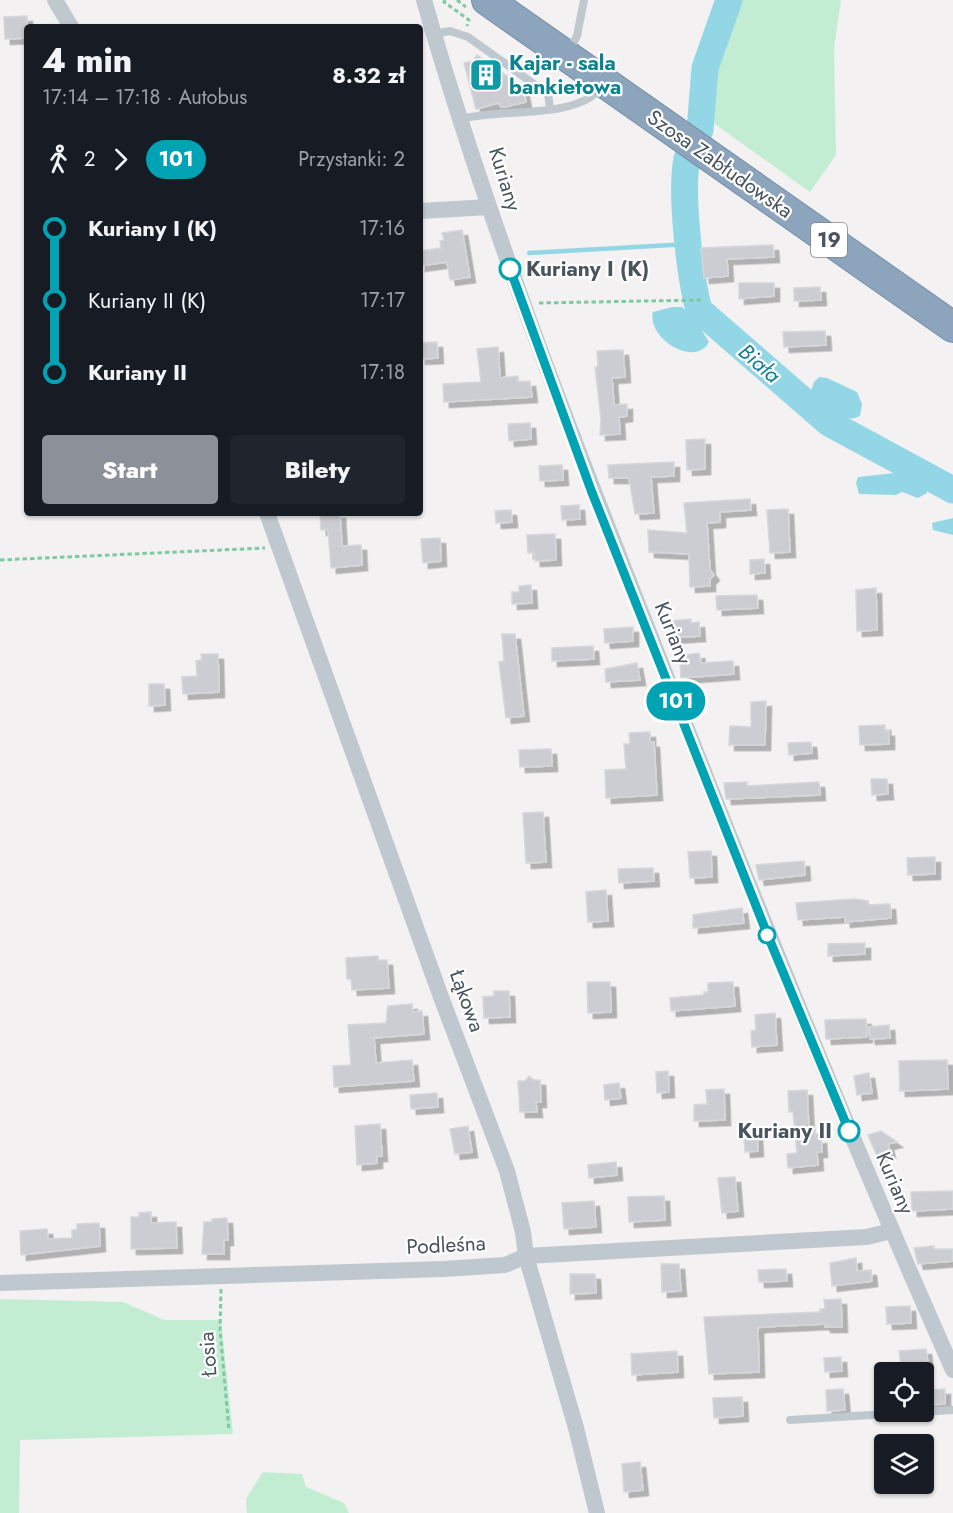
<!DOCTYPE html>
<html lang="pl">
<meta charset="utf-8">
<style>
body{margin:0;font-family:Jost,sans-serif;background:#20242c;color:#f1f3f6;height:100vh;display:flex;flex-direction:column;font-size:22px;white-space:nowrap}
*{box-sizing:border-box;margin:0}
p{font-size:20px;color:#9ea1a6}
.icon{flex:none;width:33px;height:33px;fill:none;stroke:currentColor;stroke-width:2;stroke-linecap:round;stroke-linejoin:round}
.map{position:relative;flex:1;overflow:hidden}
.panel{position:absolute;left:24px;top:24px;width:399px;height:492px;display:flex;flex-direction:column;background:#171b24;border-radius:6px;box-shadow:0 2px 4px #0004}
.panel>*{flex:none}
.badge{padding:0 12px;border-radius:20px;font-size:21px;line-height:39px}
.tools{position:absolute;left:874px;top:1362px;display:grid;gap:12px}
.tools a{display:grid;place-items:center;width:60px;height:60px;border-radius:6px;background:#171b24;box-shadow:0 2px 4px #0004;font-size:30px}
.map>.badge{position:absolute;translate:-50% -50%;box-shadow:0 0 0 3px #fff}
.legs{display:flex;align-items:center;gap:9px;height:66px;padding:0 18px;font-size:20px}
.legs p{margin-inline-start:auto}
.summary{display:flex;align-items:center;justify-content:space-between;height:102px;padding:0 18px}
h1{font-size:33px;font-weight:800;line-height:45px}
.cta{display:flex;gap:12px;margin-top:auto;padding:12px 18px}
.cta a{flex:1;height:69px;border-radius:6px;background:#8c9099;color:#fff;font-size:24px;font-weight:800;line-height:69px;text-align:center}
.cta a+a{background:#20242c;color:#f1f3f6}
ul{padding:0 18px;list-style:none}
li{display:flex;align-items:center;gap:21px;height:72px;font-size:22px}
li i{display:grid;place-items:center;width:9px;height:100%;margin:0 8px;background:currentColor}
li i::after{content:'';width:15px;height:15px;margin:-8px;border:4px solid;border-radius:50%;background:#171b24}
li p{margin-inline-start:auto}
li:first-child i{background:linear-gradient(#0000 50%,currentColor 0)}
li:last-child i{background:linear-gradient(currentColor 50%,#0000 0)}
.map>svg:first-child{display:block}
</style>
<div class="map">
<svg width="953" height="1513" viewBox="0 0 953 1513">
<defs>
<filter id="shadow"><feDropShadow dx="5.5" dy="5.5" stdDeviation="0" flood-color="#0004"/></filter>
</defs>
<rect width="100%" height="100%" fill="#f3f1f1"/>
<g fill="#c3edd2">
<path d="M736,0H841L834,48L836,155L810,192L712,122V67Z"/>
<path d="M0,1299L123,1302L164,1320H221L233,1434L20,1440L19,1513H0Z"/>
<path d="M263,1472L302,1474L306,1487L344,1503L349,1513H247L246,1499Z"/>
</g>
<g fill="#93d7e7">
<path d="M672,307H682L693,316L709,342C694,369 646,337 653,312Z"/>
<path d="M819,377L827,378L857,392L862,404L860,416C840,426 824,405 810,393L814,382Z"/>
<path d="M895,473L905,475L928,486L927,493L918,498L902,492L896,495L859,494L856,483L858,477Z"/>
<path d="M953,518V535L933,530L932,523Z"/>
</g>
<g fill="none" stroke-linecap="round" stroke-linejoin="round">
<path stroke="#93d7e7" stroke-width="4.5" d="M529,253L689,244"/>
<g stroke="#93d7e7" stroke-width="27">
<path d="M700,130L705,68L729,0"/>
<path d="M687,159C680,192 690,277 699,310L829,423L953,490"/>
</g>
</g>
<g fill="#cbcdd3" stroke="#d5d7db" stroke-width="1.5" filter="url(#shadow)">
<path d="M27,16V38L5,39L4,17Z"/>
<path d="M477,55L523,87L526,102L505,107H501L499,103L476,109L464,63L473,61Z"/>
<path d="M462,230L470,277L450,280L447,262L420,266V251L441,248L440,241L444,240L442,233Z"/>
<path d="M773,245L774,257L727,259L728,276L704,278L701,248Z"/>
<path d="M739,283H774V296L739,299Z"/>
<path d="M820,287L821,300L794,301V288Z"/>
<path d="M825,331L826,345L784,347L783,332Z"/>
<path d="M437,342L438,358L420,359V343Z"/>
<path d="M498,347L500,378L518,376V382L530,381L532,397L444,402L443,384L481,382L477,349Z"/>
<path d="M623,350L625,377L612,378L614,405L627,404V416L619,417L620,434L600,435L601,419L595,367H598L597,351Z"/>
<path d="M530,423L531,439L509,441L508,424Z"/>
<path d="M705,439V469L687,470L686,440Z"/>
<path d="M674,462V476L651,477L654,513L635,514L629,478H609L608,465Z"/>
<path d="M562,465L563,480L540,481L539,466Z"/>
<path d="M750,499L751,510L720,512V522L707,523L710,570L714,575L710,579V586L690,587L689,554L649,552L648,530L687,533L684,503Z"/>
<path d="M579,505L580,519L562,520L561,506Z"/>
<path d="M788,509L790,552L770,553L767,510Z"/>
<path d="M511,510L512,522L496,523L495,511Z"/>
<path d="M320,513H340L342,546L361,545L362,565L331,568L328,530H321Z"/>
<path d="M555,534L556,560L535,561L534,552L528,553L527,535Z"/>
<path d="M440,538L441,561L423,563L421,539Z"/>
<path d="M764,559L765,573L750,574V560Z"/>
<path d="M531,585L532,603L512,604V592H519V586Z"/>
<path d="M876,588L877,630L857,631L856,590Z"/>
<path d="M757,595L758,608L717,610L716,596Z"/>
<path d="M691,619V623L699,622L700,636L670,638L669,621Z"/>
<path d="M633,627V641L605,643L604,629Z"/>
<path d="M502,634H515L524,716L506,718L499,662L504,661Z"/>
<path d="M593,646L594,659L552,661V648Z"/>
<path d="M699,653L701,663L733,661L734,674L681,678L680,656Z"/>
<path d="M201,654H218L219,692L183,694L182,677L197,676L196,661L202,660Z"/>
<path d="M637,663L640,680L606,682L605,669Z"/>
<path d="M149,684H164L165,705L149,706Z"/>
<path d="M766,701L765,745H729L730,726L751,727V702Z"/>
<path d="M885,725V731H889V744L860,745L859,726Z"/>
<path d="M650,732V742H654L657,795L606,798L605,770L626,769L624,744H630L629,733Z"/>
<path d="M811,742L812,753L789,755L788,743Z"/>
<path d="M551,749L552,766L520,767L519,750Z"/>
<path d="M871,779H887L888,794L872,795Z"/>
<path d="M747,782V786L819,782L820,795L726,799L724,783Z"/>
<path d="M543,812L546,862L526,863L523,813Z"/>
<path d="M711,851L712,877L690,878L688,852Z"/>
<path d="M935,857V874L908,875L907,858Z"/>
<path d="M804,861L805,875L759,880L756,865Z"/>
<path d="M653,868L654,881L619,883L618,869Z"/>
<path d="M606,890L608,921L588,922L586,892Z"/>
<path d="M855,899L868,901L869,905L890,904L891,918L845,922V917L798,920L796,903Z"/>
<path d="M742,908L744,923L693,928V915Z"/>
<path d="M865,943V954L828,956V944Z"/>
<path d="M378,956V960H387L389,988L352,990L351,979H347L346,958Z"/>
<path d="M587,982H610L611,1012L588,1013Z"/>
<path d="M733,982L735,1006L671,1011L670,998L704,995V992H708V983Z"/>
<path d="M494,991H509L510,1017L484,1018L483,997L494,996Z"/>
<path d="M412,1004L413,1012L422,1011L424,1034L374,1038L376,1063L412,1060L414,1081L334,1087L333,1066L351,1065L348,1025L386,1023L388,1006Z"/>
<path d="M775,1013L777,1045L752,1047L751,1031L756,1030L755,1015Z"/>
<path d="M866,1019L867,1037L826,1039L825,1020Z"/>
<path d="M889,1025L890,1038L870,1039L869,1027Z"/>
<path d="M947,1060L948,1089L900,1091L899,1061Z"/>
<path d="M668,1071L669,1092L657,1093L656,1072Z"/>
<path d="M869,1073L872,1093L857,1095L854,1076Z"/>
<path d="M529,1076L534,1080H540L541,1102H536L537,1112H520L518,1081H525Z"/>
<path d="M619,1083L621,1098L605,1100L604,1085Z"/>
<path d="M724,1089L725,1120L694,1121V1105L707,1104L706,1090Z"/>
<path d="M807,1090L809,1129H815L816,1139L821,1138L822,1152H817L818,1165L788,1168L787,1154L797,1153L793,1112H789L788,1091Z"/>
<path d="M437,1093L438,1107L411,1109L410,1095Z"/>
<path d="M380,1124L382,1156H377V1163L357,1165L355,1126Z"/>
<path d="M468,1126L472,1152L455,1154L450,1129Z"/>
<path d="M881,1131L897,1142L888,1144L890,1153L877,1156L868,1135Z"/>
<path d="M744,1135H757L758,1151L745,1152Z"/>
<path d="M616,1162L617,1175L589,1178L588,1165Z"/>
<path d="M735,1177L738,1211L722,1213L718,1178Z"/>
<path d="M953,1191V1209L912,1211L911,1192Z"/>
<path d="M664,1196L665,1220L629,1222L628,1197Z"/>
<path d="M594,1201L596,1227L564,1229L562,1203Z"/>
<path d="M151,1212V1223L176,1222L177,1248L131,1249V1217H139V1213Z"/>
<path d="M227,1218L228,1240H224V1254H202L204,1222H212V1219Z"/>
<path d="M99,1223L100,1246L21,1255L20,1231L47,1229L48,1239L72,1238V1230H77V1224Z"/>
<path d="M934,1246V1249H953V1261L918,1264L914,1248Z"/>
<path d="M856,1258L857,1271L871,1270L872,1281L832,1286L830,1263Z"/>
<path d="M661,1264H679L681,1291L662,1292Z"/>
<path d="M786,1269L787,1281L759,1282L758,1270Z"/>
<path d="M570,1274H595L596,1293L570,1294Z"/>
<path d="M841,1299L842,1327H825V1324L761,1327L758,1328L759,1372L709,1374L704,1317L820,1312V1309H825L824,1300Z"/>
<path d="M910,1306L911,1323L887,1324L886,1307Z"/>
<path d="M926,1349L928,1363L901,1365L899,1351Z"/>
<path d="M677,1351L678,1372L632,1375L631,1354Z"/>
<path d="M841,1357L842,1371L825,1372L824,1358Z"/>
<path d="M843,1389L845,1410L827,1411L826,1390Z"/>
<path d="M945,1389V1404L924,1405L926,1390Z"/>
<path d="M742,1397L743,1416L714,1418L713,1398Z"/>
<path d="M640,1462L643,1490L624,1492L622,1464Z"/>
</g>
<g fill="none" stroke-linecap="round" stroke-linejoin="round">
<defs>
<path id="highway" d="M487,0L953,327"/>
</defs>
<use href="#highway" stroke="#778fa7" stroke-width="32"/>
<g stroke="#7dc9a2" stroke-width="3" stroke-dasharray="4.5 3" stroke-linecap="butt">
<path d="M445,0L444,2L469,20L467,26"/>
<path d="M457,0L466,7"/>
<path d="M539,303L702,300"/>
<path d="M0,560L265,548"/>
<path d="M221,1289L220,1330L229,1430"/>
</g>
<g stroke="#bfc8ce" stroke-width="8">
<path d="M434,34L450,31L468,37L548,94L550,108"/>
<path d="M569,51L577,36L584,0"/>
<path d="M462,119C499,108 578,120 601,87"/>
<path d="M790,1420L953,1410"/>
</g>
<g stroke="#bfc8ce" stroke-width="16">
<path d="M55,0L71,27"/>
<path d="M424,0C486,218 569,429 652,640C748,885 846,1129 953,1370"/>
<path d="M420,211L489,207"/>
<path d="M267,513L441,997L507,1171L523,1232L526,1256L576,1428L597,1513"/>
<path d="M0,1283L444,1269L505,1265L526,1256L867,1237L891,1231"/>
</g>
<use href="#highway" stroke="#8ca4bc" stroke-width="30"/>
</g>
<g fill="none" stroke-linecap="round" stroke-linejoin="round">
<defs>
<path id="line-1" d="M510,269L591,490L768,936L849,1131"/>
</defs>
<use href="#line-1" stroke="#fff" stroke-width="14"/>
<use href="#line-1" stroke="#00a3b4" stroke-width="9"/>
</g>
<defs>
<symbol id="building-square" viewBox="-11 -11 22 22"><rect x="-9" y="-9" width="18" height="18" rx="4" fill="#0f9aa8" stroke="#fff"/><path d="M-4-6H4V6H1V3H-1V6H-4ZM-2.5-4.3h1.7v1.8h-1.7ZM.8-4.3h1.7v1.8H.8ZM-2.5-1h1.7V.8h-1.7ZM.8-1h1.7V.8H.8Z" fill="#fff"/></symbol>
</defs>
<g fill-rule="evenodd">
<use href="#building-square" x="467" y="56" width="38" height="38"/>
</g>
<g fill="#fff" stroke="#00a3b4" stroke-width="3">
<circle cx="510" cy="269" r="10"/>
<circle cx="767" cy="935" r="8"/>
<circle cx="849" cy="1131" r="10"/>
</g>
<g text-anchor="middle" dominant-baseline="central" stroke-width="4.5" stroke-linejoin="round" paint-order="stroke">
<rect fill="#fff" stroke="#80878e" stroke-width="1.5" x="811" y="223" width="36" height="34" rx="4.5"/>
<g font-size="20" font-weight="bold" fill="#49545d">
<text x="829" y="240">19</text>
</g>
<g font-size="21" font-weight="bold" fill="#0d838f" stroke="#fff" text-anchor="start">
<text x="509" y="63">Kajar - sala<tspan x="509" dy="24">bankietowa</tspan></text>
</g>
<g font-size="21" fill="#49545d" stroke="#fff">
<text transform="translate(720 164) rotate(35)">Szosa Zabłudowska</text>
<text transform="translate(505 179) rotate(73)">Kuriany</text>
<text transform="translate(673 633) rotate(68)">Kuriany</text>
<text transform="translate(467 1001) rotate(70)">Łąkowa</text>
<text transform="translate(895 1183) rotate(67)">Kuriany</text>
<text transform="translate(446 1245) rotate(-3)">Podleśna</text>
<text transform="translate(208 1354) rotate(-94)">Łosia</text>
</g>
<g font-size="21" font-weight="bold" fill="#49545d" stroke="#fff" text-anchor="start">
<text x="526" y="269">Kuriany I (K)</text>
<text x="832" y="1131" text-anchor="end">Kuriany II</text>
</g>
<g font-size="22" font-style="italic" fill="#167c94" stroke="#fff">
<text transform="translate(760 363) rotate(41)">Biała</text>
</g>
</g>
</svg>
<div class="tools">
<a><svg class="icon" aria-label="locate" viewBox="0 0 24 24"><circle cx="12" cy="12" r="6"/><path d="M12 2v4M12 18v4M2 12h4M18 12h4"/></svg></a>
<a><svg class="icon" aria-label="layers" viewBox="0 0 24 24"><path d="M12 4l9 5-9 5-9-5zM3 14l9 5 9-5"/></svg></a>
</div>
<b class="badge" style="left:676px;top:701px;background:#00a3b4;color:#fff">101</b>
<section class="panel">
<div class="summary"><div><h1>4 min</h1><p>17:14 – 17:18 · Autobus</p></div><b>8.32 zł</b></div>
<div class="legs"><svg class="icon" aria-label="walk" viewBox="0 0 24 24"><circle cx="13" cy="4" r="2"/><path d="M13 8l-2 6 4 7M11 14l-3 7M7 12l3-4h3l4 4"/></svg>2<svg class="icon" aria-label="forward" viewBox="0 0 24 24"><path d="M9 5l7 7-7 7"/></svg><b class="badge" style="background:#00a3b4;color:#fff">101</b><p>Przystanki: 2</p></div>
<ul>
<li><i style="color:#00a3b4"></i><b>Kuriany I (K)</b><p>17:16</p></li>
<li><i style="color:#00a3b4"></i><span>Kuriany II (K)</span><p>17:17</p></li>
<li><i style="color:#00a3b4"></i><b>Kuriany II</b><p>17:18</p></li>
</ul>
<div class="cta"><a>Start</a><a>Bilety</a></div>
</section>
</div>
